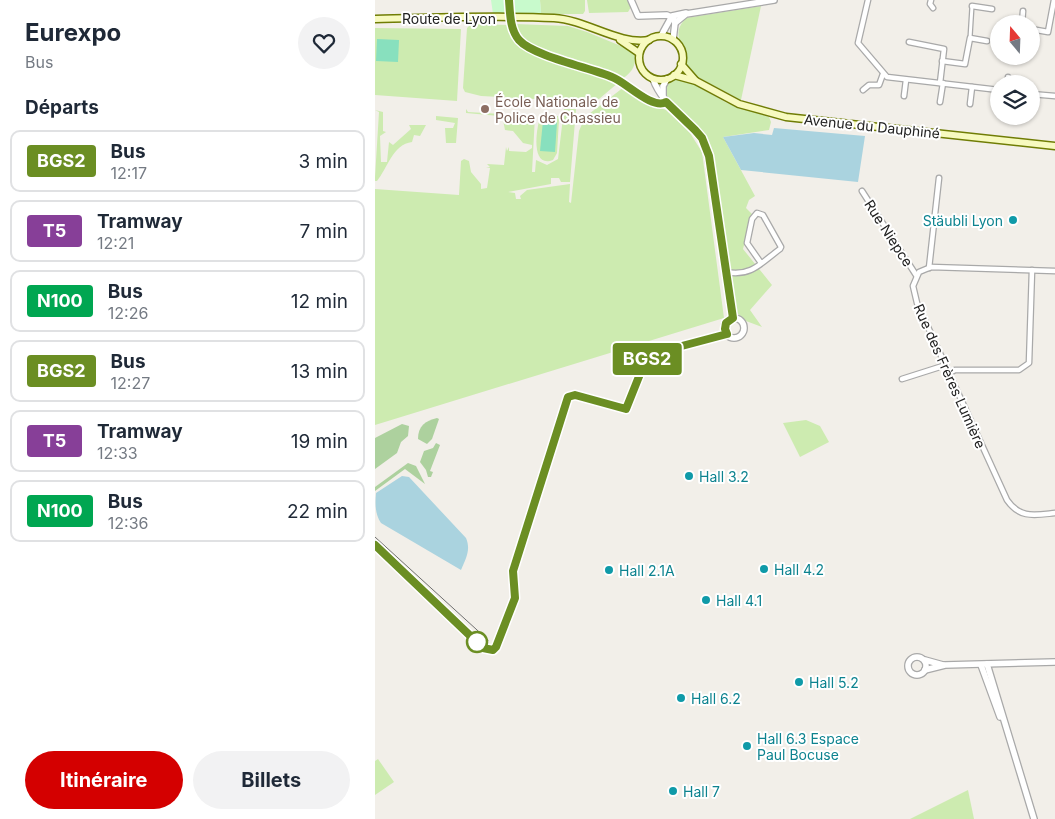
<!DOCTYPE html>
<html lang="fr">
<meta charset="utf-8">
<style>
body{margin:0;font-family:Inter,sans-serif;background:#f2f2f3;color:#1f2937;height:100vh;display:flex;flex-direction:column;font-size:19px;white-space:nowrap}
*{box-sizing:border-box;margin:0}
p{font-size:16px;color:#747a83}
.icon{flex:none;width:28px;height:28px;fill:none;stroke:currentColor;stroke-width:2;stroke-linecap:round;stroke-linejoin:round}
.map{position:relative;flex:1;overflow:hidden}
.side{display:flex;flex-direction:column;background:#fff;width:375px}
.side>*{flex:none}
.badge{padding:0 10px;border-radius:4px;font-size:18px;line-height:32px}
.needle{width:32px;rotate:341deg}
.fabs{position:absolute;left:615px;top:15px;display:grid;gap:10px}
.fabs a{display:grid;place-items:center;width:50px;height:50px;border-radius:50%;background:#fff;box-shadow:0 1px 4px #0004;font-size:25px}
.map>.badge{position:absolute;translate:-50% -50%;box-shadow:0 0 0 2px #fff}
h2{padding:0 25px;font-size:19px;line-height:45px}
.round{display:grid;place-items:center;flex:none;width:52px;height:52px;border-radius:26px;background:#f2f2f3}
.summary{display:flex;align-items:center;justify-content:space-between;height:85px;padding:0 25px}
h1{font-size:24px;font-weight:700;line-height:38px}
.cta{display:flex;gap:10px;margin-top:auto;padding:10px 25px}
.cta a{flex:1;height:58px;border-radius:30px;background:#d40000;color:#fff;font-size:20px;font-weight:700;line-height:58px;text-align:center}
.cta a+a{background:#f2f2f3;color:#1f2937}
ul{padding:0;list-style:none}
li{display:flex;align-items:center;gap:15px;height:62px;margin:0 10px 8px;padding:0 15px;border:2px solid #e0e1e3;border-radius:10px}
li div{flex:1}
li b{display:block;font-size:19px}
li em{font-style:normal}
li .badge{min-width:55px;font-weight:700;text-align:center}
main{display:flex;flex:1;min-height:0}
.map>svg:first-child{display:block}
</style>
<main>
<section class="side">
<div class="summary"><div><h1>Eurexpo</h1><p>Bus</p></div><a class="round"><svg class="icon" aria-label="heart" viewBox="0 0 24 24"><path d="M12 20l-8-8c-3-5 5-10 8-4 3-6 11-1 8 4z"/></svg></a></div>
<h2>Départs</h2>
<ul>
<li><span class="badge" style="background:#6b8e23;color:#fff">BGS2</span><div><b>Bus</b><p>12:17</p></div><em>3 min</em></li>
<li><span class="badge" style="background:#873f98;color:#fff">T5</span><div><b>Tramway</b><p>12:21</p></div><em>7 min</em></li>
<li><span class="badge" style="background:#00a651;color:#fff">N100</span><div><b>Bus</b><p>12:26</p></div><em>12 min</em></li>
<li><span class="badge" style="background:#6b8e23;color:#fff">BGS2</span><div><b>Bus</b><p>12:27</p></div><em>13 min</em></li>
<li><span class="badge" style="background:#873f98;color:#fff">T5</span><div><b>Tramway</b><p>12:33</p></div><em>19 min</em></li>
<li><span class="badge" style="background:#00a651;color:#fff">N100</span><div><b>Bus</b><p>12:36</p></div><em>22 min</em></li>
</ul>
<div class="cta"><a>Itinéraire</a><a>Billets</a></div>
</section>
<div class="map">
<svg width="680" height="819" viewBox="0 0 680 819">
<rect width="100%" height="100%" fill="#f2efe9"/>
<g fill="#cdebb0">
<path d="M165,0H210V11L208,14H166Z"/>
<path d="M212,0H253L256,7L253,12L214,13Z"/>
<path d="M386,6L366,100L319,75L310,64C311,43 294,36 311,18Z"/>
<path d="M96,24L134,25L141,42L150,49L243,83L224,99L214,102L106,96L90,92L88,88L92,28Z"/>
<path d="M140,24L193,26L212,32L258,51C263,63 258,72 247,79L158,46L148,40Z"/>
<path d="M0,28L86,29L82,101L0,95Z"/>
<path d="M302,78L310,79L352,103L394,117L396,122L394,130L348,137L380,196L374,200L371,208L377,214L368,249L397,285L375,310L387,327L371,321L361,312L334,144C322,127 289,106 290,86Z"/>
<path d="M249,87L271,103L291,110L315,133L327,152L349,318L0,425V189L84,195L86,161L89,159L94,161L96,172L106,184V189L112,188L115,168H111L115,167L112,164L129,165L131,147L132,151L134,147V151L151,152L157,148V145L148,143L138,131L130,130L128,120L124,116L91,113V109L93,112L160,116L157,172H160L161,160L172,165L183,159L189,109H201L195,182H186L184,178H176V184L133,192L140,193L141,199H146L145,196L152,190L195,184L194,202L196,203L204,131L210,117Z"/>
<path d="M0,110L8,112V131L11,132L5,136L6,162H12L14,142L18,145C24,140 30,134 36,129L34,125H51L45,136L39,135L37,142C18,144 12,169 2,181H0V177L4,112Z"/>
<path d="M166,115L183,116L184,120L182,153L178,160C155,169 161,127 166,115Z"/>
<path d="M61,116L83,118L81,143H71L70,128H78L80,123L61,120Z"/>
<path d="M431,420L445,426L454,442L425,457L408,423Z"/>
<path d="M3,759L19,782L0,795V761Z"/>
<path d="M593,790L599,819H535Z"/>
</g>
<g fill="#add19e">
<path d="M62,418L64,419L57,439L52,444L43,439C43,426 50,421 62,418Z"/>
<path d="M27,424L34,426L33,436L26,442L22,453L0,469V438Z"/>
<path d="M61,443L65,445L55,471L58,472L56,477H53L51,470L45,462L49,451L58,448Z"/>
<path d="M33,463L41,466L50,484L30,469L0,491V487Z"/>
</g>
<path fill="#c8facc" d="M116,0H165L166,14H118Z"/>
<g fill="#88e0be">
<path d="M2,39L24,40L23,62L1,61Z"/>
<path d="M168,121L182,122L180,152L165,151Z"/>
</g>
<g fill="#aad3df">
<path d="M399,128L490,136L483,182L366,170L348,137L379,133L397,135Z"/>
<path d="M27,476L34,477L91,538C96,550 91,558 86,570L6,523C0,514 0,504 1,493Z"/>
</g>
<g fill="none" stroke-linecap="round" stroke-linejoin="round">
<defs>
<path id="pedestrian" d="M595,38L597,6"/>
<g id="minor">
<path d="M134,0L136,18"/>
<path d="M493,0L483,43L512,77L624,90"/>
<path d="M556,0L555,4L558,8"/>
<path d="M597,6L617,9"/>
<path d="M647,24L648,11"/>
<path d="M656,29L673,32L679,0"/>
<path d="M534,42L569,49L565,83"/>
<path d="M567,61L590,64L595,38L612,41"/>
<path d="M633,84V77"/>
<path d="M488,90L494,85H504L508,74"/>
<path d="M656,94L680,96"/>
<path d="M529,96L531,80"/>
<path d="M565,102L568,83"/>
<path d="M595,104L597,87"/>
<path d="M487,191L541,275"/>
<path d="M554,268L564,178"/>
<path d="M680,271L556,267L544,272L538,286L542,303L632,500C645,519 660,515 680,513"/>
<path d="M351,272C376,277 386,263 405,249L406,247L388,215L382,213L377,219L372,243L386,263"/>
<path d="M574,373L580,370H644L654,363L657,270"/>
<path d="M527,379L571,365"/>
</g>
<g id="tertiary">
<path d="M256,0L263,16L292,15L298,18L300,23"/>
<path d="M286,36L297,16L311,13"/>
<path d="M298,40L300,23L311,14L399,0"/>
<path d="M278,79C288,107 316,120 331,146L359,318"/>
<path d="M288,98V86L292,79"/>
<circle cx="359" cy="328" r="10"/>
<circle cx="542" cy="666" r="9"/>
<path d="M550,660L568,665"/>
<path d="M612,664L659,819"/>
<path d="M606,665L625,717"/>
<path d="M550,670L570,665L680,662"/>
</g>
<g id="secondary">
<path d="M0,19C59,18 120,15 179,18C212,20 243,45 274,40"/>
<circle cx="286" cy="58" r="22"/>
<path d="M245,40L264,53"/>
<path d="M306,64L320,80"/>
<path d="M299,75L321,81L364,104L411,117L680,146"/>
</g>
</defs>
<use href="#pedestrian" stroke="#a9a9a9" stroke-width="5.5"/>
<use href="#minor" stroke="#a9a9a9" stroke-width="7"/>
<use href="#tertiary" stroke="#a9a9a9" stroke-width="8"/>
<use href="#secondary" stroke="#707d05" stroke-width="9"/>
<use href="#pedestrian" stroke="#fff" stroke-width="3"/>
<use href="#minor" stroke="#fff" stroke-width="4.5"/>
<use href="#tertiary" stroke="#fff" stroke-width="5.5"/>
<use href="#secondary" stroke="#f7fabf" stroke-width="6"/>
<path stroke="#707070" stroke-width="1" d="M0,537L113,640"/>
</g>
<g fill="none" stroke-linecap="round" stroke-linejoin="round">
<defs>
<path id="line" d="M0,545L108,648L118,650L121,647L140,598L138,571L193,397L200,395L251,409L271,359L303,347L352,334L350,329L351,323L358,318L334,156L327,138L320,130L291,102C277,110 251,82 237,77C216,68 158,56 144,40C135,30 135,13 134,0"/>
</defs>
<use href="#line" stroke="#fff" stroke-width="11"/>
<use href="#line" stroke="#6b8e23" stroke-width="8"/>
</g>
<circle fill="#8d6e63" stroke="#fff" stroke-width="2" cx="110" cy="109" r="5"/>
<g fill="#0f9aa8" stroke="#fff" stroke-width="2">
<circle cx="638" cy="220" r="5"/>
<circle cx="314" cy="476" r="5"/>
<circle cx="389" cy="569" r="5"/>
<circle cx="234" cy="570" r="5"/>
<circle cx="331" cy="600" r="5"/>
<circle cx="424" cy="682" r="5"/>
<circle cx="306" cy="698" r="5"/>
<circle cx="372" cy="746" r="5"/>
<circle cx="298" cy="791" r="5"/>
</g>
<circle fill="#fff" stroke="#6b8e23" stroke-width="2.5" cx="102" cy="642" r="10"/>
<g text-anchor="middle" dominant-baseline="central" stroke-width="4" stroke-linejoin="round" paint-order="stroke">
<g font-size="14" fill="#222" stroke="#fff">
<text x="74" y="18">Route de Lyon</text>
<text transform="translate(497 126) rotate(6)">Avenue du Dauphiné</text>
<text transform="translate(514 233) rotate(57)">Rue Niepce</text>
<text transform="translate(575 376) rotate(66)">Rue des Frères Lumière</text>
</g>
<g font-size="14" fill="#785e54" stroke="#fff" text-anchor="start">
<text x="120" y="101">École Nationale de<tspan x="120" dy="16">Police de Chassieu</tspan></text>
</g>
<g font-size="14" fill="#0d838f" stroke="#fff" text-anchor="start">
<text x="628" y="220" text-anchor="end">Stäubli Lyon</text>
<text x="324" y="476">Hall 3.2</text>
<text x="399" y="569">Hall 4.2</text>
<text x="244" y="570">Hall 2.1A</text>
<text x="341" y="600">Hall 4.1</text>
<text x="434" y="682">Hall 5.2</text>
<text x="316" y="698">Hall 6.2</text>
<text x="382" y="738">Hall 6.3 Espace<tspan x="382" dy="16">Paul Bocuse</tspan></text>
<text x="308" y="791">Hall 7</text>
</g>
</g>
</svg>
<div class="fabs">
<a><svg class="needle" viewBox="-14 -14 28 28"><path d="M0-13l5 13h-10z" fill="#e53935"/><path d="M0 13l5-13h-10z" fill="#747a83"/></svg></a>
<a><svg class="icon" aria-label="layers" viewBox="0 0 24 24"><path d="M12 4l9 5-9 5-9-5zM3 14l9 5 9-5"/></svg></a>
</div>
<b class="badge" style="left:272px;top:359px;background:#6b8e23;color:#fff">BGS2</b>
</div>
</main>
